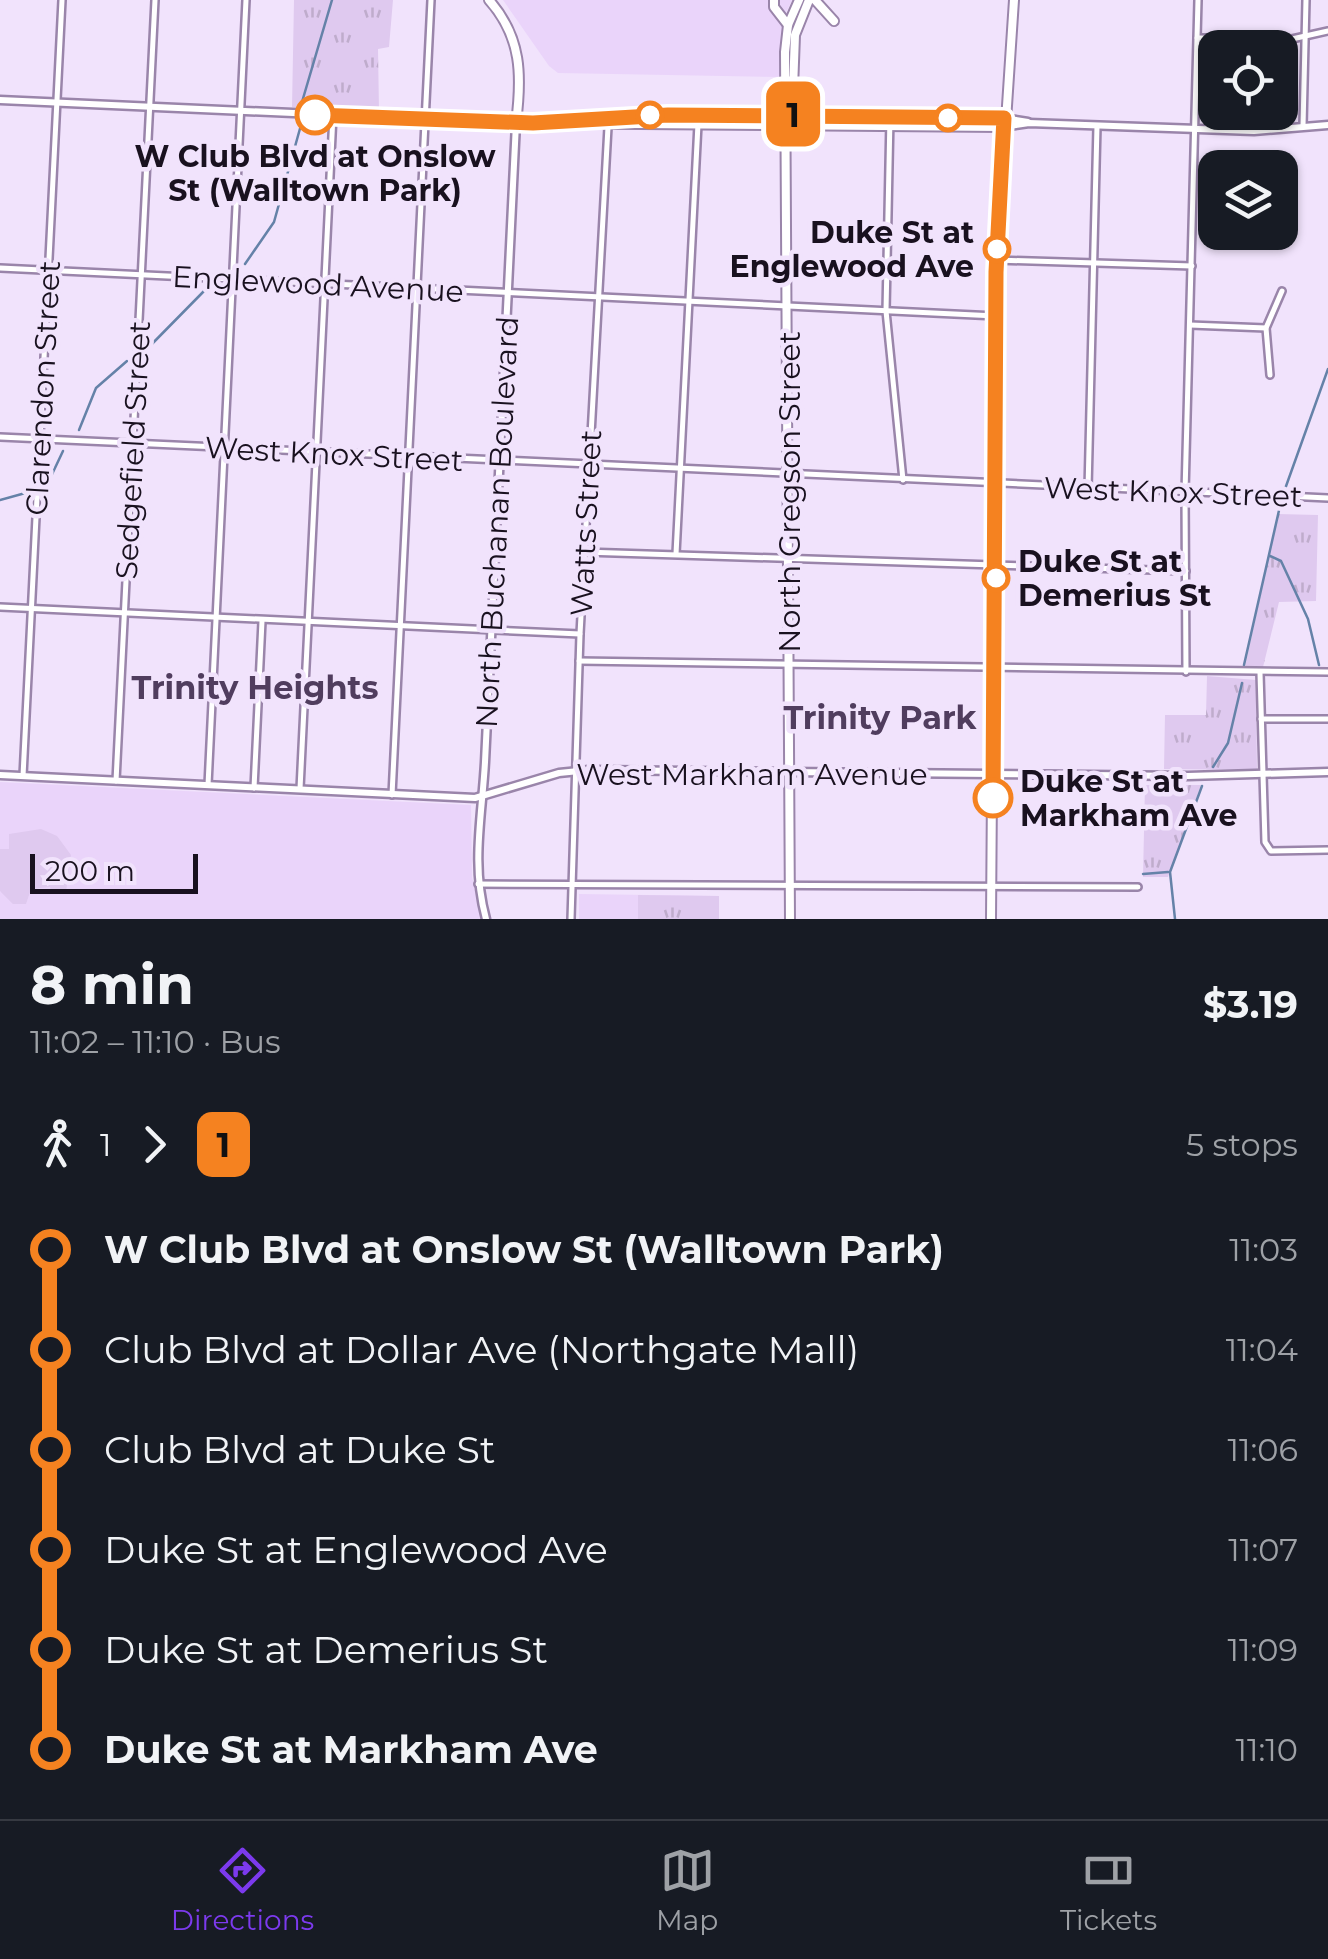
<!DOCTYPE html>
<meta charset="utf-8">
<style>
body{margin:0;font-family:Montserrat,sans-serif;background:#242831;color:#f1f3f6;height:100vh;display:flex;flex-direction:column;font-size:38px;white-space:nowrap}
*{box-sizing:border-box;margin:0}
p{font-size:32px;color:#9ea1a6}
.icon{flex:none;width:55px;height:55px;fill:none;stroke:currentColor;stroke-width:2;stroke-linecap:round;stroke-linejoin:round}
.map{position:relative;height:919px;overflow:hidden}
.sheet{display:flex;flex-direction:column;background:#171b24;flex:1}
.sheet>*{flex:none}
.badge{padding:0 20px;border-radius:15px;font-size:35px;line-height:65px}
.buttons{position:absolute;left:1198px;top:30px;display:grid;gap:20px}
.buttons a{display:grid;place-items:center;width:100px;height:100px;border-radius:20px;background:#171b24;box-shadow:0 2px 8px #0004;font-size:50px}
.scale{position:absolute;left:30px;bottom:25px;width:168px;box-sizing:border-box;padding-left:10px;border:5px solid #19111f;border-top:0;font-size:28px;line-height:35px;white-space:nowrap;color:#19111f;-webkit-text-stroke:8px #f1e3fc;paint-order:stroke}
.map>.badge{position:absolute;translate:-50% -50%;box-shadow:0 0 0 5px #fff}
.legs{display:flex;align-items:center;gap:15px;height:110px;padding:0 30px;font-size:32px}
.legs p{margin-inline-start:auto}
.summary{display:flex;align-items:center;justify-content:space-between;height:170px;padding:0 30px}
h1{font-size:55px;font-weight:700;line-height:75px}
ul{padding:0 30px;list-style:none}
li{display:flex;align-items:center;gap:35px;height:100px;font-size:38px}
li i{display:grid;place-items:center;width:15px;height:100%;margin:0 12px;background:currentColor}
li i::after{content:'';width:25px;height:25px;margin:-12px;border:8px solid;border-radius:50%;background:#171b24}
li p{margin-inline-start:auto}
li:first-child i{background:linear-gradient(#0000 50%,currentColor 0)}
li:last-child i{background:linear-gradient(currentColor 50%,#0000 0)}
.dock{display:flex;justify-content:space-around;align-items:center;height:140px;border-top:2px solid #363941;background:#171b24;font-size:28px;color:#9ea1a6}
.dock a{display:grid;justify-items:center;gap:5px}
.dock .selected{color:#7c3aed}
.map>svg:first-child{display:block}
</style>
<div class="map">
<svg width="1328" height="919" viewBox="0 0 1328 919">
<defs>
<pattern id="park-tufts" width="24" height="20" patternUnits="userSpaceOnUse" patternTransform="scale(2.5)"><rect width="24" height="20" fill="#dfc9ef"/><path d="M3 7l-1-3M5 7V3M7 7l1-3M15 17l-1-3M17 17v-4M19 17l1-3" fill="none" stroke="#bfaccc"/></pattern>
</defs>
<rect width="100%" height="100%" fill="#f1e3fc"/>
<g fill="#ead4fa">
<path d="M503,0H792L785,15L782,77L558,73L549,66Z"/>
<path d="M0,782L471,805L472,877L483,919H0Z"/>
<path d="M579,894L719,896V919H579Z"/>
</g>
<g fill="url(#park-tufts)">
<path d="M294,0H393L389,47L378,49L379,111L292,107Z"/>
<path d="M1278,514L1318,515L1316,601L1279,602L1263,667H1245Z"/>
<path d="M1207,676L1256,680L1257,770L1164,769L1165,715H1206Z"/>
<path d="M1145,785H1201L1168,877H1143Z"/>
<path d="M638,895L719,896V919H638Z"/>
</g>
<path fill="#dfc9ef" d="M41,829L57,836L71,855L66,892H51L50,887L31,889L26,904H13L0,891V849H9V834Z"/>
<g fill="none" stroke-linecap="round" stroke-linejoin="round">
<g stroke="#6582a8" stroke-width="2.5">
<path d="M302,102L332,0"/>
<path d="M245,264L274,222L301,125"/>
<path d="M147,349L207,288"/>
<path d="M79,430L96,388L127,361"/>
<path d="M46,487L63,451"/>
<path d="M1285,489L1328,369"/>
<path d="M0,500L29,492"/>
<path d="M1270,556L1281,561L1308,619L1319,665"/>
<path d="M1244,665L1280,506"/>
<path d="M1213,767L1228,743L1242,683"/>
<path d="M1143,874L1168,872"/>
<path d="M1175,919L1170,872L1202,786"/>
</g>
<defs>
<g id="minor">
<path d="M1197,38L1292,39L1328,31"/>
<path d="M890,117L886,311L903,480"/>
<path d="M1303,126L1306,0"/>
<path d="M996,260L1192,266"/>
<path d="M0,268L996,316"/>
<path d="M1190,325L1266,328"/>
<path d="M1270,375L1266,328L1282,291"/>
<path d="M0,437L1328,498"/>
<path d="M1088,489L1097,126"/>
<path d="M584,552L1186,571"/>
<path d="M676,554L698,124"/>
<path d="M0,607L580,634"/>
<path d="M579,661L1328,672"/>
<path d="M1186,672L1185,493L1198,0"/>
<path d="M1260,673L1265,842L1271,851L1328,850"/>
<path d="M1261,719H1328"/>
<path d="M23,776L62,0"/>
<path d="M116,781L155,0"/>
<path d="M208,785L246,0"/>
<path d="M254,788L262,621"/>
<path d="M300,789L333,115"/>
<path d="M392,795L431,0"/>
<path d="M478,884L1138,887"/>
<path d="M571,919L580,634L608,127"/>
</g>
<g id="tertiary">
<path d="M0,100L516,123L485,762C482,817 471,864 486,919"/>
<path d="M1004,118L1028,122"/>
<path d="M1003,127L1029,123L1254,131L1328,125"/>
<path d="M0,775L475,798L559,773L589,770L1188,776L1328,772"/>
</g>
<g id="secondary">
<path d="M489,0C522,37 522,76 516,123L1002,127"/>
<path d="M774,0V7L788,25"/>
<path d="M815,0L834,21"/>
<path d="M792,116L795,35L809,0"/>
<path d="M591,122L595,118L794,114L1004,118"/>
<path d="M790,919L785,52L788,25L799,0"/>
<path d="M991,919L996,272L1014,0"/>
</g>
</defs>
<use href="#minor" stroke="#9a85aa" stroke-width="10"/>
<use href="#tertiary" stroke="#9a85aa" stroke-width="11"/>
<use href="#secondary" stroke="#9a85aa" stroke-width="12"/>
<use href="#minor" stroke="#fff" stroke-width="5"/>
<use href="#tertiary" stroke="#fff" stroke-width="6"/>
<use href="#secondary" stroke="#fff" stroke-width="8"/>
</g>
<g fill="none" stroke-linecap="round" stroke-linejoin="round">
<defs>
<path id="line-1" d="M315,115L533,123L668,115L1004,118L996,272L993,798"/>
</defs>
<use href="#line-1" stroke="#fff" stroke-width="22"/>
<use href="#line-1" stroke="#f58220" stroke-width="15"/>
</g>
<g fill="#fff" stroke="#f58220" stroke-width="5">
<circle cx="315" cy="115" r="18"/>
<circle cx="650" cy="115" r="12"/>
<circle cx="948" cy="118" r="12"/>
<circle cx="997" cy="249" r="12"/>
<circle cx="996" cy="578" r="12"/>
<circle cx="993" cy="798" r="18"/>
</g>
<g text-anchor="middle" dominant-baseline="central" stroke-width="9" stroke-linejoin="round" paint-order="stroke">
<g font-size="30" font-weight="bold" fill="#19111f" stroke="#f1e3fc" text-anchor="start">
<text x="315" y="156" text-anchor="middle">W Club Blvd at Onslow<tspan x="315" dy="34">St (Walltown Park)</tspan></text>
<text x="974" y="232" text-anchor="end">Duke St at<tspan x="974" dy="34">Englewood Ave</tspan></text>
<text x="1018" y="561">Duke St at<tspan x="1018" dy="34">Demerius St</tspan></text>
<text x="1020" y="781">Duke St at<tspan x="1020" dy="34">Markham Ave</tspan></text>
</g>
<g font-size="30" fill="#19111f" stroke="#f1e3fc">
<text transform="translate(318 284) rotate(3)">Englewood Avenue</text>
<text transform="translate(43 388) rotate(-87)">Clarendon Street</text>
<text transform="translate(133 450) rotate(-87)">Sedgefield Street</text>
<text transform="translate(334 454) rotate(3)">West Knox Street</text>
<text transform="translate(789 492) rotate(-90)">North Gregson Street</text>
<text transform="translate(1173 492) rotate(2)">West Knox Street</text>
<text transform="translate(497 522) rotate(-87)">North Buchanan Boulevard</text>
<text transform="translate(586 523) rotate(-87)">Watts Street</text>
<text x="752" y="774">West Markham Avenue</text>
</g>
<g font-size="32" font-weight="bold" fill="#503d5e" stroke="#f1e3fc">
<text x="255" y="687">Trinity Heights</text>
<text x="880" y="717">Trinity Park</text>
</g>
</g>
</svg>
<div class="buttons">
<a><svg class="icon" aria-label="locate" viewBox="0 0 24 24"><circle cx="12" cy="12" r="6"/><path d="M12 2v4M12 18v4M2 12h4M18 12h4"/></svg></a>
<a><svg class="icon" aria-label="layers" viewBox="0 0 24 24"><path d="M12 4l9 5-9 5-9-5zM3 14l9 5 9-5"/></svg></a>
</div>
<div class="scale">200 m</div>
<b class="badge" style="left:793px;top:114px;background:#f58220;color:#111">1</b>
</div>
<section class="sheet">
<div class="summary"><div><h1>8 min</h1><p>11:02 – 11:10 · Bus</p></div><b>$3.19</b></div>
<div class="legs"><svg class="icon" aria-label="walk" viewBox="0 0 24 24"><circle cx="13" cy="4" r="2"/><path d="M13 8l-2 6 4 7M11 14l-3 7M7 12l3-4h3l4 4"/></svg>1<svg class="icon" aria-label="forward" viewBox="0 0 24 24"><path d="M9 5l7 7-7 7"/></svg><b class="badge" style="background:#f58220;color:#111">1</b><p>5 stops</p></div>
<ul>
<li><i style="color:#f58220"></i><b>W Club Blvd at Onslow St (Walltown Park)</b><p>11:03</p></li>
<li><i style="color:#f58220"></i><span>Club Blvd at Dollar Ave (Northgate Mall)</span><p>11:04</p></li>
<li><i style="color:#f58220"></i><span>Club Blvd at Duke St</span><p>11:06</p></li>
<li><i style="color:#f58220"></i><span>Duke St at Englewood Ave</span><p>11:07</p></li>
<li><i style="color:#f58220"></i><span>Duke St at Demerius St</span><p>11:09</p></li>
<li><i style="color:#f58220"></i><b>Duke St at Markham Ave</b><p>11:10</p></li>
</ul>
</section>
<nav class="dock">
<a class="selected"><svg class="icon" aria-label="directions" viewBox="0 0 24 24"><path d="M12 3l9 9-9 9-9-9zM9 14v-3h6M13 9l2 2-2 2"/></svg>Directions</a>
<a><svg class="icon" aria-label="map" viewBox="0 0 24 24"><path d="M3 6l6-2 6 2 6-2v14l-6 2-6-2-6 2zM9 4v14M15 6v14"/></svg>Map</a>
<a><svg class="icon" aria-label="tickets" viewBox="0 0 24 24"><path d="M3 7h18v10H3zM15 7v10"/></svg>Tickets</a>
</nav>
